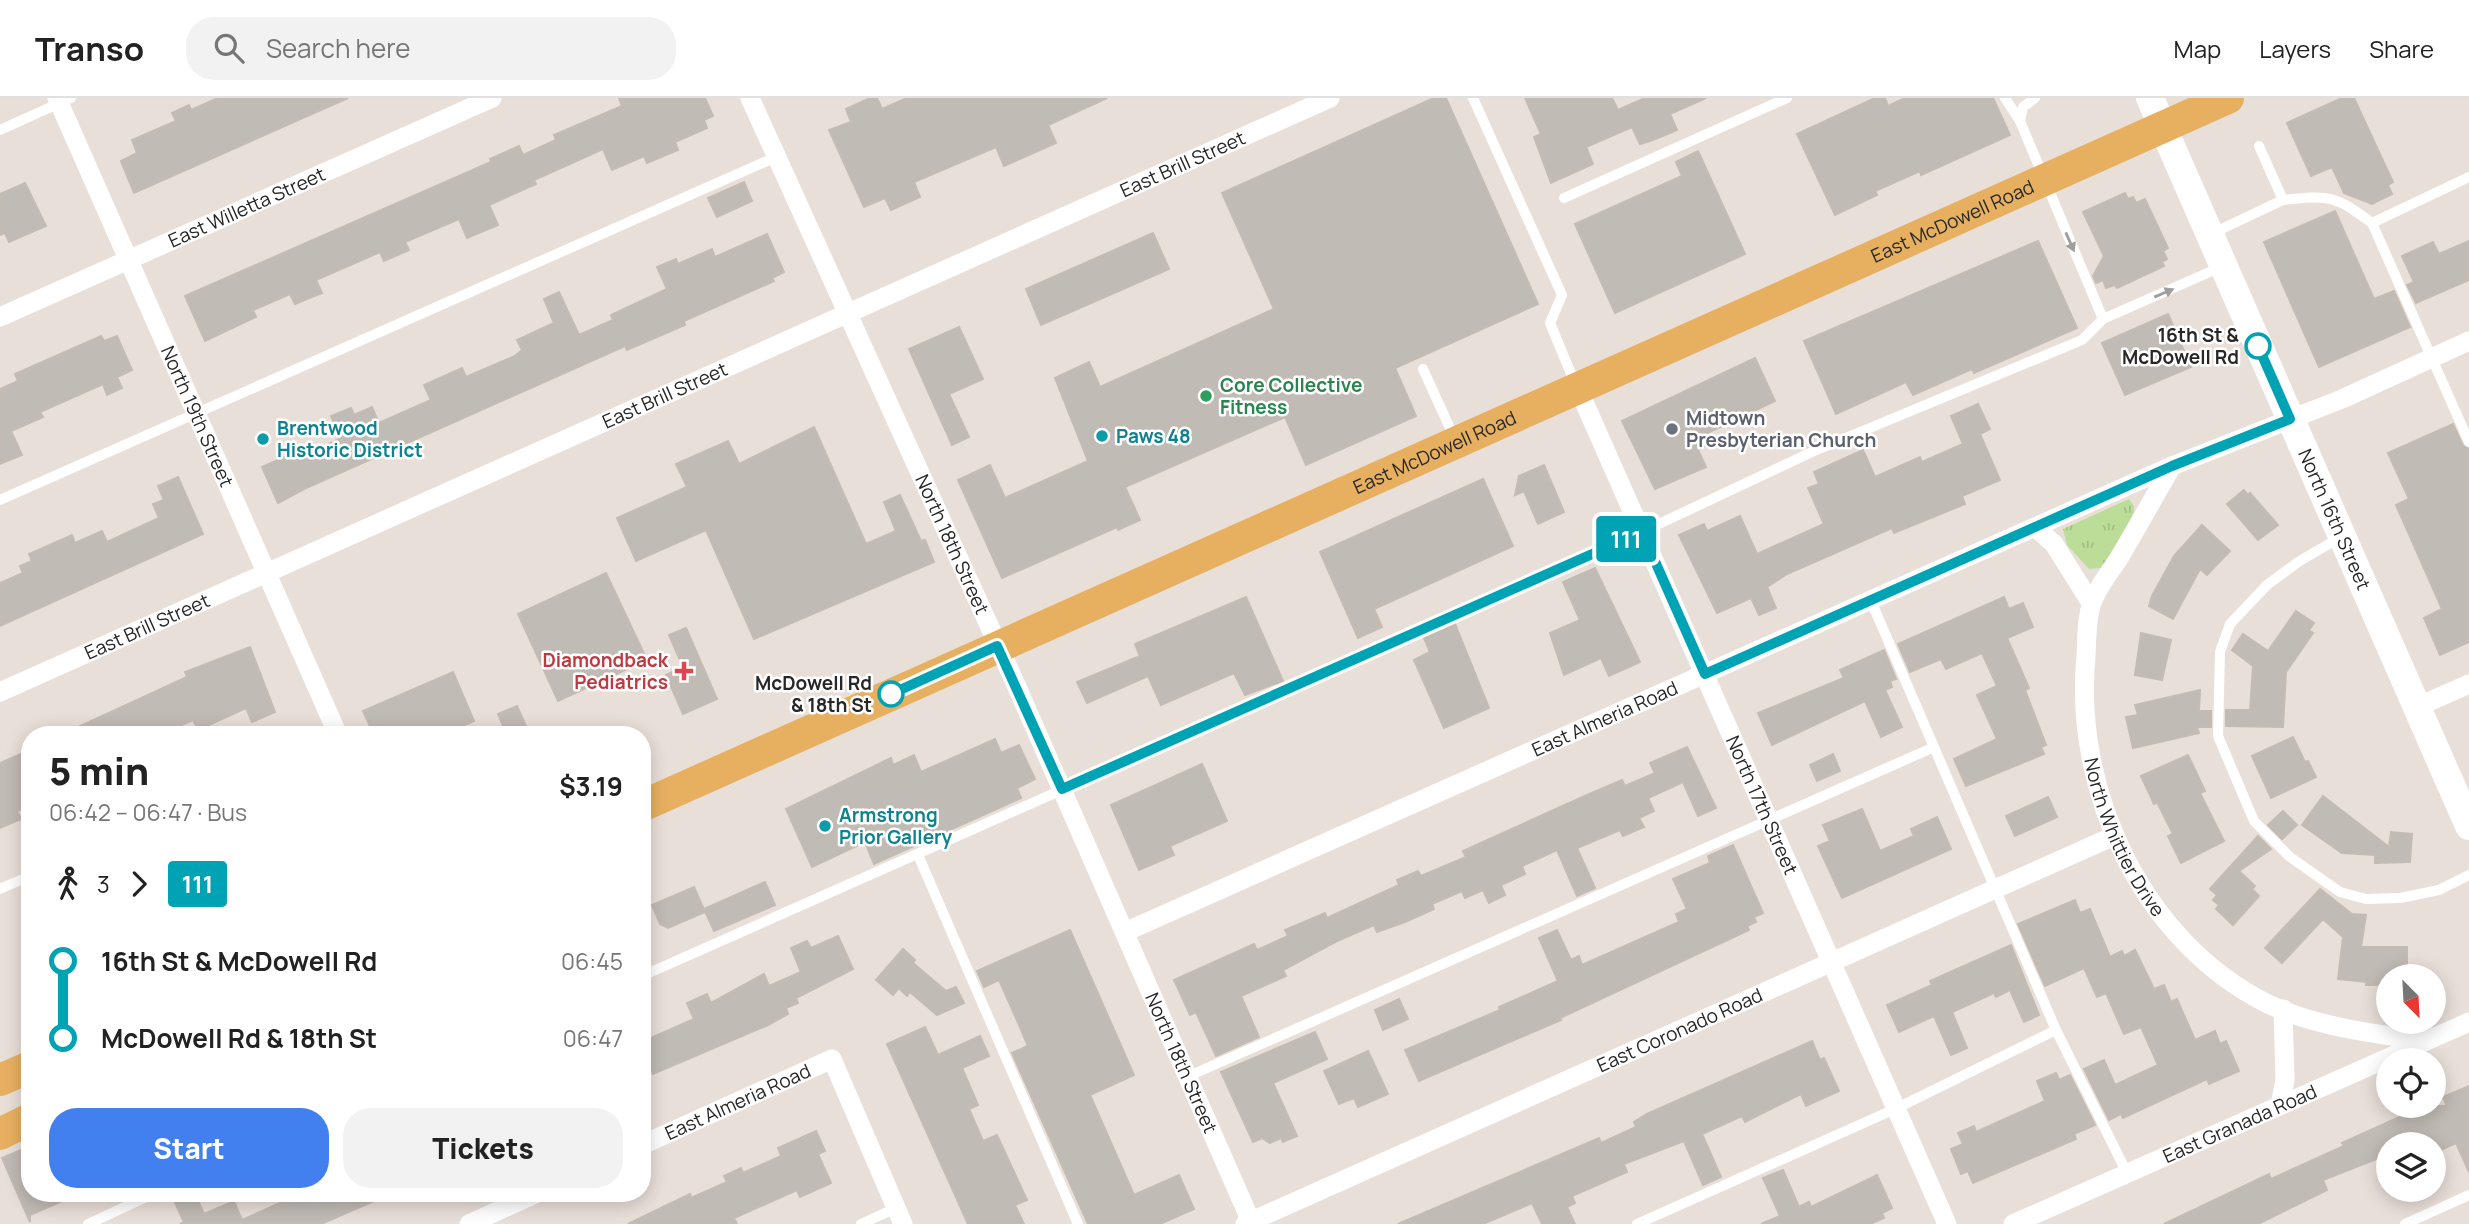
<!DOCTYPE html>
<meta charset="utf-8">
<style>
body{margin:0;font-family:Manrope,sans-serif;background:#f2f2f2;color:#222;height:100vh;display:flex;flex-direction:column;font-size:26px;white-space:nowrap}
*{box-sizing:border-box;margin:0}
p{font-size:23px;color:#767676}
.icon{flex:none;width:38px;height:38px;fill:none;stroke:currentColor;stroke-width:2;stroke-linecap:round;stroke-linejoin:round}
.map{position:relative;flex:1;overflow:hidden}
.side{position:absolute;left:21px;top:628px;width:630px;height:476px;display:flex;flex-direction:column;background:#fff;border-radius:28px;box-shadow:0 4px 18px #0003}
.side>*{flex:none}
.badge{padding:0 14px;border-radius:5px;font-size:24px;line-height:46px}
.needle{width:46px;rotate:156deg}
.controls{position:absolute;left:2376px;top:866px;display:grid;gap:14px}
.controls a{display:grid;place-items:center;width:70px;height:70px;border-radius:50%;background:#fff;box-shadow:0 4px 18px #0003;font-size:35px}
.map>.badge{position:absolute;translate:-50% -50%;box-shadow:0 0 0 4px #fff}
.legs{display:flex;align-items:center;gap:10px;height:77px;padding:0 28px;font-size:23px}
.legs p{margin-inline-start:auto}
.headline{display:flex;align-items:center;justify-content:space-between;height:119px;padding:0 28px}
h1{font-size:38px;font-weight:800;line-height:52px}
.primary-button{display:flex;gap:14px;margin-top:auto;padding:14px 28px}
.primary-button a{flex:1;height:80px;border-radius:28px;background:#4180ee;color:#fff;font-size:28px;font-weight:800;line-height:80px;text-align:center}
.primary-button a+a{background:#f2f2f2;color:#222}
ul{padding:0 28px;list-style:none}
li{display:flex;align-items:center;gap:24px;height:77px;font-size:26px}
li i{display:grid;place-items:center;width:10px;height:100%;margin:0 9px;background:currentColor}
li i::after{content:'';width:18px;height:18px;margin:-9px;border:5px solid;border-radius:50%;background:#fff}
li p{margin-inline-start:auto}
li:first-child i{background:linear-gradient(#0000 50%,currentColor 0)}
li:last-child i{background:linear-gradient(currentColor 50%,#0000 0)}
header{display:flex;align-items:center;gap:42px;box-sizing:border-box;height:98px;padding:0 35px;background:#fff;border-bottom:2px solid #e0e0e0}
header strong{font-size:33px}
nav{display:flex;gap:38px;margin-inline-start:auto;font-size:24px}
.search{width:490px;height:63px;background:#f2f2f2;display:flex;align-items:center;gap:18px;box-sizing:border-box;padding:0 24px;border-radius:28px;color:#767676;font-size:26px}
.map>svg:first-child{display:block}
</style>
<header>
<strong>Transo</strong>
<div class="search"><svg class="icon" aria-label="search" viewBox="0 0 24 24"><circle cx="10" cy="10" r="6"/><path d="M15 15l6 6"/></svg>Search here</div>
<nav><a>Map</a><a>Layers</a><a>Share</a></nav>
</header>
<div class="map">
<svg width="2469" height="1126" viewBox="0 0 2469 1126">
<defs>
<pattern id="grass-tufts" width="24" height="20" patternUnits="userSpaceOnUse" patternTransform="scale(1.75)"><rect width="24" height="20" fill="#bcdd98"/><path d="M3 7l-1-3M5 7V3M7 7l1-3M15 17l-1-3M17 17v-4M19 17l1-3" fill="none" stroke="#a2be83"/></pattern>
</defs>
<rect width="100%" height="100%" fill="#e9dfd9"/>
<path fill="url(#grass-tufts)" d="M2129,401L2134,408L2133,417L2106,464L2101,470L2089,471L2067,447L2063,431Z"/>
<g fill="#c1bbb5" stroke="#c4bbb3" stroke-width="2">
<path d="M218,0H348L134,95L121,63L137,55L132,42L176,23L172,15L189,7L191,12Z"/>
<path d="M619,0H705L713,18L704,22L707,30L675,44L678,52L647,65L644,58L612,72L603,51L534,82L536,86L489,107L498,127L467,140L459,121L405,144L409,152L384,163L380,154L316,182L322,195L295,206L290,196L253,212L256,219L205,243L185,198L491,64L490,61L519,48L523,57L556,42L554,37L622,8Z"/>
<path d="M870,0H877L882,11L907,0H1107L1048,27L1056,45L1004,68L996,49L914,84L920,99L891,112L885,100L864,109L829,32L851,24L846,11Z"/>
<path d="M1434,0H1446L1538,206L1395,270L1416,318L1306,367L1285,319L1125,389L1140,422L1118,432L1117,429L1002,480L958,382L990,367L1005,400L1088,363L1055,280L1089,264L1100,289L1274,211L1222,95Z"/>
<path d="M1525,0H1612L1618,12L1645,0H1706L1670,16L1677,32L1653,42L1640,46L1632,29L1586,49L1593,66L1551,85L1534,39L1541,36Z"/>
<path d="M1875,0H1885L1888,8L1905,0H1993L2010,37L1921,77L1920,73L1875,93L1877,97L1835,117L1797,36Z"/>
<path d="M2342,0H2354L2393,84L2388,87L2392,96L2372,106L2344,95L2332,69L2311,78L2287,25Z"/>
<path d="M1698,53L1745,156L1615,215L1575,126L1682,78L1676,64Z"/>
<path d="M744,84L752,103L717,119L708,100Z"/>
<path d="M25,85L46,128L9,144L5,135L0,137V96Z"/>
<path d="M2125,95L2128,101L2133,99L2136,105L2145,101L2168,150L2163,153L2167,161L2162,164L2164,168L2117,190L2115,187L2106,190L2103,182L2096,185L2093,178L2104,158L2083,114Z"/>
<path d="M2335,113L2374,201L2394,193L2410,229L2319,269L2264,144Z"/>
<path d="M1153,135L1169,171L1041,227L1026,191Z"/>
<path d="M767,136L784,174L772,180L774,183L684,223L685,227L627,252L625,248L304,391L278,405L262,369L307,349L310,355L341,340L331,318L351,310L354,317L372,309L379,325L431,302L424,287L462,270L466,279L515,258L522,252L517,242L554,225L544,201L559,194L579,237L613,222L611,217L667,191L657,169L676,161L678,166L712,151L715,159Z"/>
<path d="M2038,143L2077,230L1974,275L1972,271L1913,297L1906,284L1836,316L1804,243Z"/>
<path d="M2469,143V182L2416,205L2407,187L2414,184L2402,158L2433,144L2439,156Z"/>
<path d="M2168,216L2191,269L2125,297L2102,245Z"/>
<path d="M959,229L983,281L949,296L969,339L952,347L909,251Z"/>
<path d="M101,238L104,243L117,238L132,272L117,279L122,290L107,297L103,286L40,314L43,319L11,333L22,357L0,366V291L18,283L15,276Z"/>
<path d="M1755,260L1775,303L1699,339L1704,349L1698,352L1706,369L1655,391L1622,323Z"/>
<path d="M1978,306L1990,331L1980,336L2000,382L1962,398L1965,406L1894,435L1892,430L1787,476L1767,489L1776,510L1759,517L1751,500L1717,515L1679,437L1704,426L1707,433L1740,418L1757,456L1824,426L1808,390L1819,386L1814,374L1863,352L1875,379L1920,359L1922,364L1963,346L1951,318Z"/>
<path d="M2453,326L2463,348L2469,351V544L2440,557L2424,520L2442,511L2396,407L2409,401L2388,355Z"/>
<path d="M814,329L866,446L896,433L884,404L900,397L921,443L925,442L934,464L754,541L706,432L636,463L617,420L687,389L676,366L728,343L739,366Z"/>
<path d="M1544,367L1564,414L1538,426L1524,393L1515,397L1519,378Z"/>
<path d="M178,379L203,436L0,528V485L23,475L20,468L32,463L29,456L72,437L75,445L102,433L107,444L159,420L153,406L164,402L158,388Z"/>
<path d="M1483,381L1513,448L1374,511L1382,529L1358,540L1320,454Z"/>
<path d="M2244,392L2248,397L2250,395L2278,427L2258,442L2227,406Z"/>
<path d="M2202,427L2230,453L2207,477L2200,471L2173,521L2149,508L2152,498L2174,458Z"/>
<path d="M1595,470L1640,564L1609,578L1601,560L1564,577L1550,535L1580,522L1563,484Z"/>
<path d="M606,475L647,562L558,603L518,516Z"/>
<path d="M1246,499L1283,583L1245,597L1234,575L1161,607L1148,578L1087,605L1077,584L1140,558L1135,546Z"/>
<path d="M2004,499L2009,511L2023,505L2033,529L2007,540L2029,590L2025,592L2046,647L2041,649L2044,656L1966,688L1954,661L1997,641L1977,597L1997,588L1982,555L1946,571L1941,561L1910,574L1898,546Z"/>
<path d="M2296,513L2314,525L2309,532L2313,535L2286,574L2283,629L2226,628V612H2250L2253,568L2232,552L2243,536L2268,553Z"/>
<path d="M1455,526L1489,610L1444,630L1414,562L1430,554L1424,540Z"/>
<path d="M686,530L717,601L683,616L666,577L683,569L669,537Z"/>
<path d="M2141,535L2171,542L2162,582L2135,577Z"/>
<path d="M250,549L275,614L252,624L246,610L198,632L193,622L159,637H61L187,579L185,574Z"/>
<path d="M1884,552L1896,581L1890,583L1892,589L1885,592L1902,629L1881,639L1865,603L1772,647L1758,615L1844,580L1840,572Z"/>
<path d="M453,574L474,623L453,632L455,637H374L363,613Z"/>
<path d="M2200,592L2199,613H2211V629H2197L2199,635L2133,650L2126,619L2138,617L2135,607Z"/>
<path d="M517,608L530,637H507L498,616Z"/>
<path d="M2293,639L2305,664L2308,663L2316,679L2271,700L2252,658Z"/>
<path d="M995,641L1001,655L1019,647L1035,681L1017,690L1021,700L874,766L865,744L812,769L786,711L891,660L893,667L914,657L921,674Z"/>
<path d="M1687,649L1716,710L1698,718L1683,684L1648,700L1654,713L1639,720L1644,729L1623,738L1620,732L1577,750L1595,790L1577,798L1557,752L1522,768L1525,776L1501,787L1505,797L1489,805L1483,792L1465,800L1462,793L1432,806L1434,811L1405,824L1377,834L1374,827L1337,843L1283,872L1286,878L1241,898L1259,939L1216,958L1196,914L1190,917L1174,882L1254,846L1257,852L1288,838L1285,832L1325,815L1327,820L1399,787L1397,782L1418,773L1421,778L1466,759L1463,753L1587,697L1622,682L1625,688L1655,675L1650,665Z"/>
<path d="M30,652V707L17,713L21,721L0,730V665Z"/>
<path d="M1833,656L1840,673L1817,683L1810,667Z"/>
<path d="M2188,657L2205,693L2200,695L2224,743L2181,765L2168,738L2173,736L2157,704L2154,706L2141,678Z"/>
<path d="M1202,666L1227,723L1170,748L1174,757L1139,772L1111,707Z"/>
<path d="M2323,698L2389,749L2391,734L2412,736L2410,764L2375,765V757L2342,755L2302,727Z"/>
<path d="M2048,699L2057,719L2015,738L2006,718Z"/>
<path d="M1862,711L1880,753L1914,738L1911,731L1937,719L1951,751L1842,800L1818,748L1830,743L1823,727Z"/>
<path d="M2283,713L2297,727L2282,741L2268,727Z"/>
<path d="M2258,738L2271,751L2239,773L2255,788L2252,791L2259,798L2233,827L2216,811L2219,807L2213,802L2217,797L2210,791Z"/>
<path d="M1733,747L1763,815L1754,819L1756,824L1747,828L1749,832L1560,920L1561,922L1419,983L1405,952L1500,912L1499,909L1558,883L1539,840L1557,832L1571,862L1579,858L1582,867L1679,824L1676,816L1687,811L1673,781L1710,765L1708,758Z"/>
<path d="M765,784L775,807L714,833L704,811Z"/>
<path d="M694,789L705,814L668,830L660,826L652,807Z"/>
<path d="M2320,791L2352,816L2366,817L2361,849H2407V878H2389V887H2366L2367,884L2338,881L2343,839L2323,821L2282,865L2265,850Z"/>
<path d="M2075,802L2080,815L2090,811L2110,859L2122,853L2124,858L2135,852L2154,891L2164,887L2171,904L2177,901L2195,942L2215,933L2220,946L2226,943L2239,973L2209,986L2207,981L2123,1020L2121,1016L2109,1022L2084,971L2104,962L2115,987L2158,967L2141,929L2124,936L2106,895L2097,899L2084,870L2045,888L2018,826Z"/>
<path d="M1070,832L1134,977L1090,997L1134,1097L1179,1077L1194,1111L1160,1126H1088L1012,955L1028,948L1019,927L999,882L984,889L977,873Z"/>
<path d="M838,838L853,871L796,900L798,905L786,910L788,916L768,927L653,976L642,952V944L694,921L687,905L707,896L711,905L764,876L769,888L801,874L791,850L807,843L811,850Z"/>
<path d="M2011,847L2039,917L2024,924L2010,892L1996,899L1994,895L1952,914L1967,950L1951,957L1934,918L1899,934L1887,907L1932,887L1930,883Z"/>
<path d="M903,851L915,862L913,865L946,893L956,889L964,905L937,917L910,894L907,898L899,890L893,897L876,882Z"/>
<path d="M1399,901L1408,921L1383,932L1375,912Z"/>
<path d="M925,929L938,957L980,938L989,958L962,970L978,1007L969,1011L983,1043L997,1037L1027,1102L1015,1107L1024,1126H968L887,946Z"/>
<path d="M1315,934L1327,961L1273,985L1297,1038L1283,1044L1281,1040L1270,1045L1262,1040L1253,1044L1221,974Z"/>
<path d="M1812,943L1820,962L1824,960L1839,993L1806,1008L1801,996L1745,1024L1742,1018L1702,1036L1721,1079L1703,1087L1684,1043L1624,1066L1627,1074L1572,1098L1575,1105L1567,1109L1575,1126H1542L1532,1105L1483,1126H1398L1599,1040L1601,1045L1636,1029L1634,1024L1647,1016Z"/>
<path d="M1368,953L1388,996L1358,1009L1354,1000L1339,1006L1324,973Z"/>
<path d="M2056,975L2059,982L2070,977L2095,1027L2074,1036L2076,1041L1973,1085L1968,1073L1961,1076L1951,1051L1963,1046L1958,1035L1974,1028L1976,1034L2045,1003L2037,983Z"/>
<path d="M2469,988V1074L2456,1045L2434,1055V1046H2389V1056L2323,1082L2327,1092L2258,1126H2164L2269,1076L2271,1081L2344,1048L2342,1045L2424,1008H2447L2443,999Z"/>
<path d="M816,1033L825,1053L818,1056L831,1085L800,1099L797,1092L734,1120L737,1126H628L690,1096L691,1100L727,1084L724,1078L741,1070L743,1075L781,1058L778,1050Z"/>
<path d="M30,1048V1096H78L30,1117V1124L2,1060Z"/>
<path d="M1783,1072L1799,1109L1809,1104L1811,1109L1877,1077L1892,1110L1882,1115L1884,1120L1870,1126H1761L1780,1118L1763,1080Z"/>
<path d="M171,1096H195L204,1116L234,1103L242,1122L300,1096H390L321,1126H180L184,1124Z"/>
</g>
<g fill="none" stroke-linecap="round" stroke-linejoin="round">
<g stroke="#fff" stroke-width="10">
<path d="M1473,0L1562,197L1550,225L1576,288"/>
<path d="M2005,0L2020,23L2103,221"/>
<path d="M2020,23L2023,9L2035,0"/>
<path d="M0,32L71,0"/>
<path d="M2469,79L2372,125L2469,344"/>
<path d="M1564,100L1787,0"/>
<path d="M2283,102C2330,97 2334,97 2372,125"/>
<path d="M2213,135L2283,102L2259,48"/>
<path d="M1423,271L1454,339"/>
<path d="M0,402L776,59"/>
<path d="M2341,439L2298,464L2267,487L2230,526L2220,554L2218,638L2254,723L2290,759L2340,794L2366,801L2400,800L2439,792L2469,777"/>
<path d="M1871,503L2056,932L2127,1075"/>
<path d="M918,757L1078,1126"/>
<path d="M0,791L30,778"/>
<path d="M642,878L1612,448L1812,354L2082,242L2103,221L2221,169"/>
<path d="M1189,978L1932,650"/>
<path d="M88,1126L153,1096"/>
<path d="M861,1126L896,1110"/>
<path d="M1637,1126L1895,1011L2056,932"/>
<path d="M2405,1126L2469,1097"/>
</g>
<g stroke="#fff" stroke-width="19">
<path id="s1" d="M57,0L338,637"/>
<path id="s2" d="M750,0L1017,589L1252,1126"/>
<path id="s3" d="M0,219L492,0"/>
<path id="s4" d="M1577,288L1947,1126"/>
<path id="s5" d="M2172,368C2154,399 2137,430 2119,460C2110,474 2097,490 2092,505C2086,521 2087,542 2086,558C2073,693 2142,842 2266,905C2315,929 2372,935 2425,943"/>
<path d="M2035,429L2054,446L2091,505"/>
<path id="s6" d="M0,594L1330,0"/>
<path d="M2417,609L2469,586"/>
<path id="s7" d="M1125,834L2172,368L2342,301L2469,243"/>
<path d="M2280,1007L2285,982L2283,911"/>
<path id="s8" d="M642,1047L832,961L903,1126"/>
<path d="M469,1126L535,1096"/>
<path id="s9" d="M1245,1126L2114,738"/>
<path id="s10" d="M2013,1126L2469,924"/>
</g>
<path stroke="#fff" stroke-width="28" id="s11" d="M2150,0L2469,728"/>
<g stroke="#e7b060" stroke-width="32">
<path id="s12" d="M642,708L2228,0"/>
<path d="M0,982L30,969"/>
<path d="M0,1036L30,1021"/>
</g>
</g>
<defs><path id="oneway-solid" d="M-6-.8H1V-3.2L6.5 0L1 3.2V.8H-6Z" transform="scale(1.75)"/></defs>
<g fill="#9e9e9e">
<use href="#oneway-solid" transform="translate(2070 144) rotate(66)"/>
<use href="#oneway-solid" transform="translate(2164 195) rotate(-23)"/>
</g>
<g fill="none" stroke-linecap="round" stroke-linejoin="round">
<defs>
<path id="line-1" d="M891,596L997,548L1062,691L1642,434L1705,576L2172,368L2290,321L2258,248"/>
</defs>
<use href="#line-1" stroke="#fff" stroke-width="16"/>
<use href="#line-1" stroke="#00a3b4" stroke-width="10"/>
</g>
<g fill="#fff" stroke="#00a3b4" stroke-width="3.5">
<circle cx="2258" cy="248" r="12"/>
<circle cx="891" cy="596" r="12"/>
</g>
<circle fill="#2e9e5b" stroke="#fff" stroke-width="2.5" cx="1206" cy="298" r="7"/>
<circle fill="#6b7280" stroke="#fff" stroke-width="2.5" cx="1672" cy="331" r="7"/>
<g fill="#0f9aa8" stroke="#fff" stroke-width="2.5">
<circle cx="1102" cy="338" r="7"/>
<circle cx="263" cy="341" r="7"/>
<circle cx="825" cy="728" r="7"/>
</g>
<path fill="#e0444e" stroke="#fff" stroke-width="2.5" d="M680.5 562.5h7v7h7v7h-7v7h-7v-7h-7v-7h7z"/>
<g text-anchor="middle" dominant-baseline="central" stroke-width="5" stroke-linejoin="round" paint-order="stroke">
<g font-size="19" fill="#272727" stroke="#fff">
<text stroke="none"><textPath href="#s6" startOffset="1295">East Brill Street</textPath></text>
<text stroke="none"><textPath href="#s3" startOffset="270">East Willetta Street</textPath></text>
<text stroke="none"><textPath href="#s12" startOffset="1435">East McDowell Road</textPath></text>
<text stroke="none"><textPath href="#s6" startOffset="728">East Brill Street</textPath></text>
<text stroke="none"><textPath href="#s1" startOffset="348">North 19th Street</textPath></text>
<text stroke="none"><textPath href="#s12" startOffset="868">East McDowell Road</textPath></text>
<text stroke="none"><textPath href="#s11" startOffset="460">North 16th Street</textPath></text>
<text stroke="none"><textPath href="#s2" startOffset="490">North 18th Street</textPath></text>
<text stroke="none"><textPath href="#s6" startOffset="161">East Brill Street</textPath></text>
<text stroke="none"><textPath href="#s7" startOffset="525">East Almeria Road</textPath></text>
<text stroke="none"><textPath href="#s4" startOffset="458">North 17th Street</textPath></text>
<text stroke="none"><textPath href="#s5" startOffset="401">North Whittier Drive</textPath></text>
<text stroke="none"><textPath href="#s9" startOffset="476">East Coronado Road</textPath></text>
<text stroke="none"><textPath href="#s2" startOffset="1057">North 18th Street</textPath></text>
<text stroke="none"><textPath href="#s8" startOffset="105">East Almeria Road</textPath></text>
<text stroke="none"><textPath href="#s10" startOffset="248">East Granada Road</textPath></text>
</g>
<g font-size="19" font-weight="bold" fill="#272727" stroke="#fff" text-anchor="end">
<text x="2239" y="237">16th St &amp;<tspan x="2239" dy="22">McDowell Rd</tspan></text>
<text x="872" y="585">McDowell Rd<tspan x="872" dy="22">&amp; 18th St</tspan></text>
</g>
<g font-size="19" font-weight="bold" fill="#27864d" stroke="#fff" text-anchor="start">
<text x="1220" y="287">Core Collective<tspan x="1220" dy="22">Fitness</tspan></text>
</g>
<g font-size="19" font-weight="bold" fill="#5b616d" stroke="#fff" text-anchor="start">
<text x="1686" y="320">Midtown<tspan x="1686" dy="22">Presbyterian Church</tspan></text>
</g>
<g font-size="19" font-weight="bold" fill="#0d838f" stroke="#fff" text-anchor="start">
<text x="277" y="330">Brentwood<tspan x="277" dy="22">Historic District</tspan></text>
<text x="1116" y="338">Paws 48</text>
<text x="839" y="717">Armstrong<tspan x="839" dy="22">Prior Gallery</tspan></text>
</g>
<g font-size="19" font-weight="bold" fill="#be3a42" stroke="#fff" text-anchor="end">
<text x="668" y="562">Diamondback<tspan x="668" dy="22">Pediatrics</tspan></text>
</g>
</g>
</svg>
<div class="controls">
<a><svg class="needle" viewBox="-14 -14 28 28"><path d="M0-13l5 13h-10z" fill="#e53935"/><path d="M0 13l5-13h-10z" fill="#767676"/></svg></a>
<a><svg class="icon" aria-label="locate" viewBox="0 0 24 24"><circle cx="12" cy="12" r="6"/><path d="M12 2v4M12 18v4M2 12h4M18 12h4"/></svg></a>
<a><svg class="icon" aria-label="layers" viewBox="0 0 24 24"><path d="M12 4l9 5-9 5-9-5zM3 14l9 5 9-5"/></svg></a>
</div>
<b class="badge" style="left:1626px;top:441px;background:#00a3b4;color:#fff">111</b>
<section class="side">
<div class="headline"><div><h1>5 min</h1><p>06:42 – 06:47 · Bus</p></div><b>$3.19</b></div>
<div class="legs"><svg class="icon" aria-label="walk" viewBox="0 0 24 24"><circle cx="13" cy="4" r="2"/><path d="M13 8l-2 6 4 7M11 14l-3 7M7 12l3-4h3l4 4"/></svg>3<svg class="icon" aria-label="forward" viewBox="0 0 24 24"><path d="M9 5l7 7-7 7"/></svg><b class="badge" style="background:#00a3b4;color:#fff">111</b></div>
<ul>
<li><i style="color:#00a3b4"></i><b>16th St &amp; McDowell Rd</b><p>06:45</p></li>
<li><i style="color:#00a3b4"></i><b>McDowell Rd &amp; 18th St</b><p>06:47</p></li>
</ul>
<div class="primary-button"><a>Start</a><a>Tickets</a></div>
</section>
</div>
